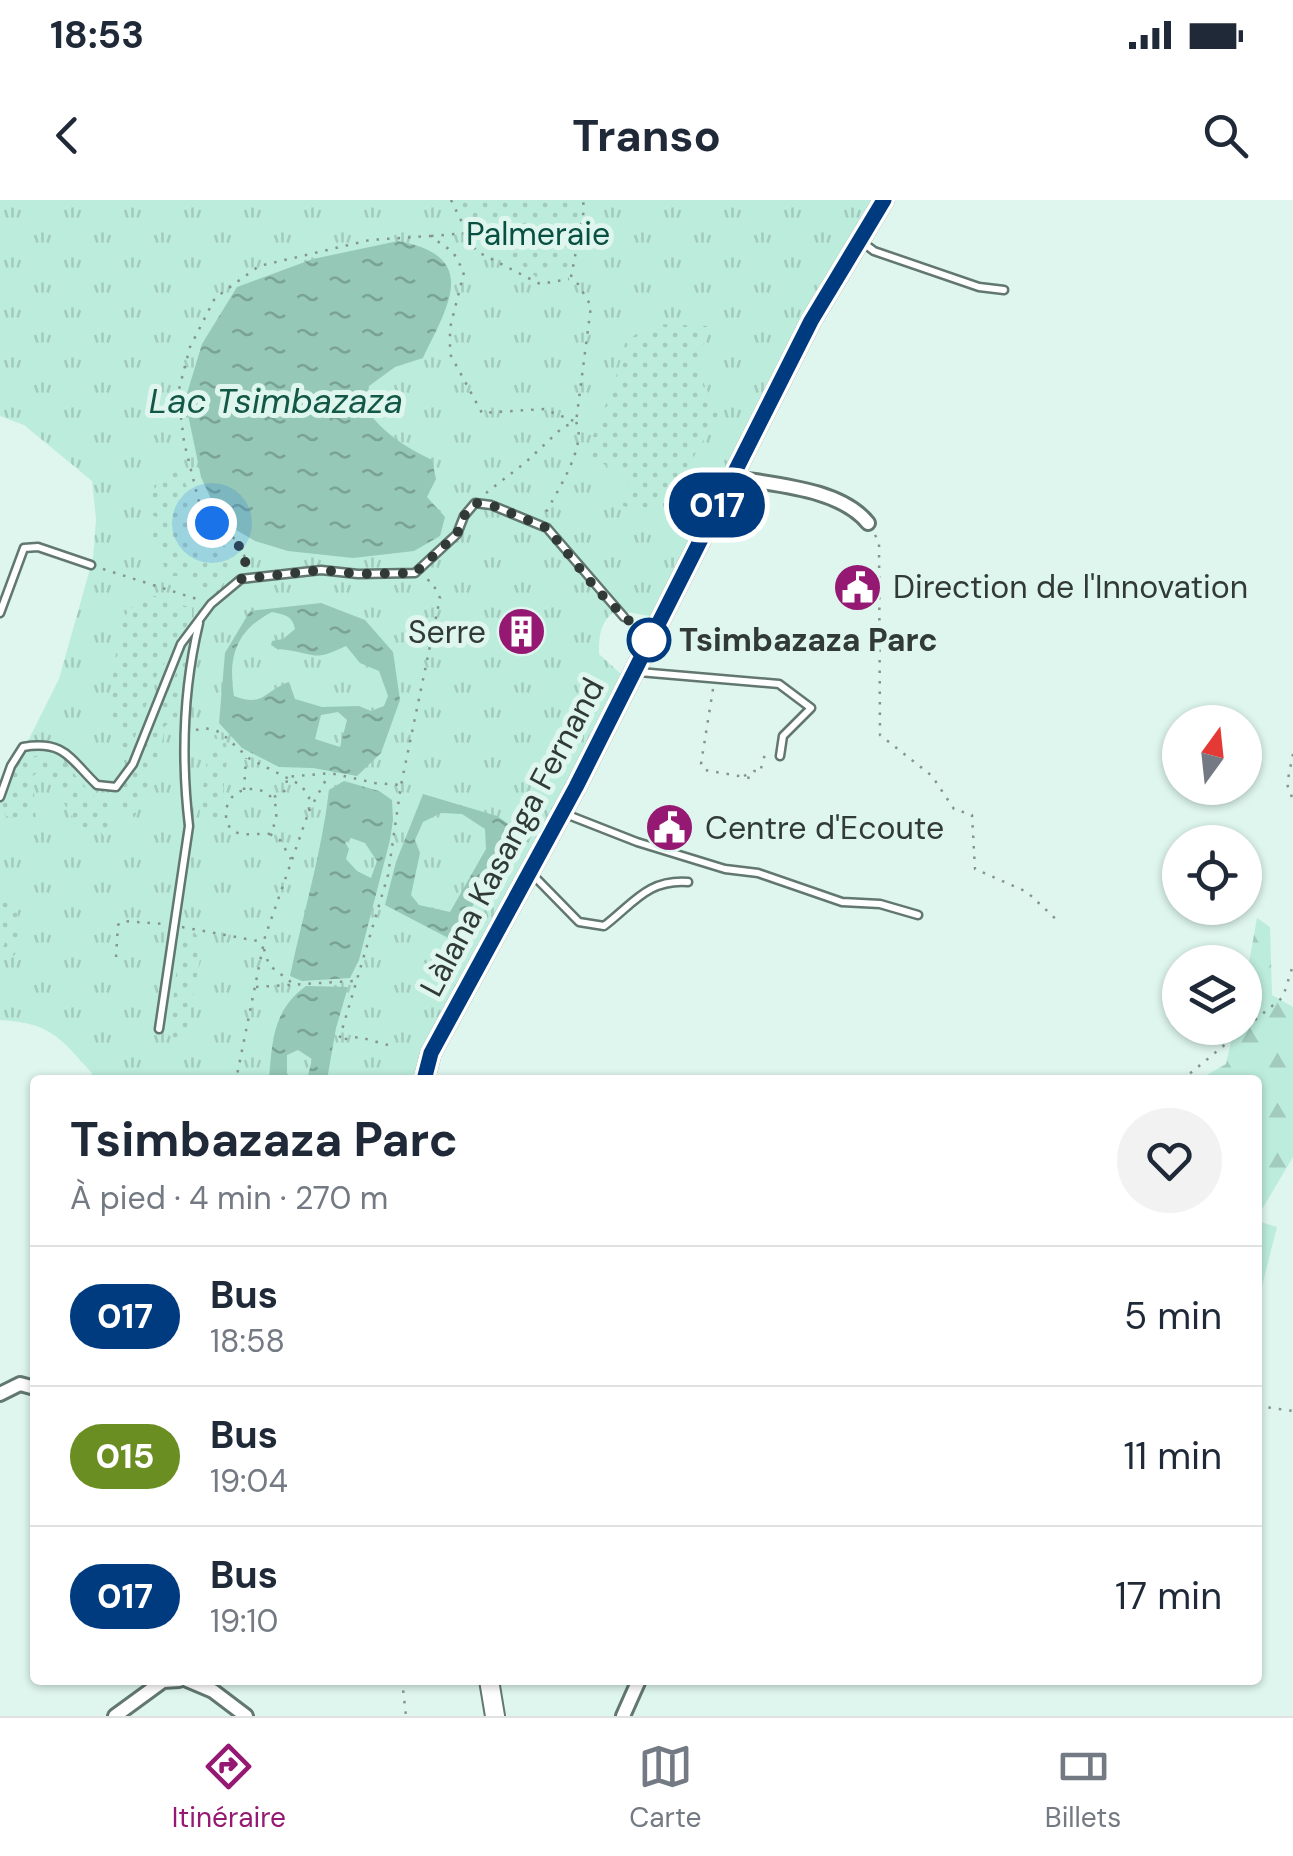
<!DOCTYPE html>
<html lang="fr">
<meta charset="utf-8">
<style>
body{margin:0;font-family:"DM Sans",sans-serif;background:#f2f2f3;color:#1f2937;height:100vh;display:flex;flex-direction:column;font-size:38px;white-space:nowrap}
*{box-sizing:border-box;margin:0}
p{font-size:32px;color:#747a83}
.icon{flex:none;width:55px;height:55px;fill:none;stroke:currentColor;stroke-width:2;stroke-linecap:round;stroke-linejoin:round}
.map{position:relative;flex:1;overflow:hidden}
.panel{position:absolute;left:30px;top:875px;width:1232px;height:610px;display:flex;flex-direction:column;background:#fff;border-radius:10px;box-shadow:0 2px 8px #0004}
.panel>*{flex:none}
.badge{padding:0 20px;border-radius:32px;font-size:35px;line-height:65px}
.needle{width:65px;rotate:15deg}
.tools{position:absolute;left:1162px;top:505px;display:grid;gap:20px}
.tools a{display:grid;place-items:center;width:100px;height:100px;border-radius:50%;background:#fff;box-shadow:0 2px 8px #0004;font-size:50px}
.you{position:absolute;width:50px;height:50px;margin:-25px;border:8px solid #fff;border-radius:50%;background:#1a73e8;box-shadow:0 0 0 15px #1a73e833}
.map>.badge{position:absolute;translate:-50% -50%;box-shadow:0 0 0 5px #fff}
.round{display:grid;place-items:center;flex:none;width:105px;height:105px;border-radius:52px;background:#f2f2f3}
.summary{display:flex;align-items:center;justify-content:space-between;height:170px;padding:0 40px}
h1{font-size:48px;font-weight:700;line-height:75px}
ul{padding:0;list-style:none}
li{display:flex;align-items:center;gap:30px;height:140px;padding:0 40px;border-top:2px solid #e0e1e3}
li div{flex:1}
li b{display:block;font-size:38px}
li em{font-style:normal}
li .badge{min-width:110px;font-weight:700;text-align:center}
.status{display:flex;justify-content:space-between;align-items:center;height:70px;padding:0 50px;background:#fff;direction:ltr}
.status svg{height:28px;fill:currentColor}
header{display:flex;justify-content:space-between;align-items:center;height:130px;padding:0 40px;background:#fff;font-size:45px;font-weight:700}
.tabs{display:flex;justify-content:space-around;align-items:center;height:140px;border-top:2px solid #e0e1e3;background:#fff;font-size:28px;color:#747a83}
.tabs a{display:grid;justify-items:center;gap:5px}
.tabs .active{color:#951973}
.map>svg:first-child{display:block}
</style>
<div class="status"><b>18:53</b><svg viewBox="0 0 49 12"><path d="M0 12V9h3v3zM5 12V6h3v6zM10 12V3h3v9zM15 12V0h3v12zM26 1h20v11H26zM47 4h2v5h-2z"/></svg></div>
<header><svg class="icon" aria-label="back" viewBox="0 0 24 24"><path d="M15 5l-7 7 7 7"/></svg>Transo<svg class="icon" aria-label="search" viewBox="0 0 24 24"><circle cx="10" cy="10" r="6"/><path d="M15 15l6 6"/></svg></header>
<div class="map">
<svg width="1293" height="1516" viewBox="0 0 1293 1516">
<defs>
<pattern id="grass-tufts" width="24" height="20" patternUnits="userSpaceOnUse" patternTransform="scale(2.5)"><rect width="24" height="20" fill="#bcecdc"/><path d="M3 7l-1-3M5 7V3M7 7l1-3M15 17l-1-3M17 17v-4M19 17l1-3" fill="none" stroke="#a2cbbd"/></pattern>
<pattern id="forest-firs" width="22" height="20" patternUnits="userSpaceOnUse" patternTransform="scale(2.5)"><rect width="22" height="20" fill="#bcecdc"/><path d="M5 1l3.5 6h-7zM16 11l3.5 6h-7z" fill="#a2cbbd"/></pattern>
<pattern id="garden-dots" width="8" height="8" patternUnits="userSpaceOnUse" patternTransform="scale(2.5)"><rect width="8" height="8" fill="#bcecdc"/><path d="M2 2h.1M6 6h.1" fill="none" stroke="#a2cbbd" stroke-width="1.8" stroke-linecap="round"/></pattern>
<pattern id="water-ripples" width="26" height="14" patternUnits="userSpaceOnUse" patternTransform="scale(2.5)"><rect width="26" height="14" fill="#95c8b7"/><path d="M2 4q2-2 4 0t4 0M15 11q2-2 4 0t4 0" fill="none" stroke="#7aa396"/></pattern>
</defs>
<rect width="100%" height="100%" fill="#def6ee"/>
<path fill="url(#grass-tufts)" d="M0,0H875L655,417L616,410C600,422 599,435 599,454L623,476L419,880H91L92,873C59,837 51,823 0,820V597L59,479L93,358L96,319L92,281L24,225L0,216Z"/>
<g fill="url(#forest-firs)">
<path d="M1257,718L1270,727L1272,795L1293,807V957L1258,1016V880H1198L1226,864L1234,828H1245V785Z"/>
<path d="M1258,1021L1277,1027L1261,1090H1258Z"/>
</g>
<g fill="url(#garden-dots)">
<path d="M455,0H577L578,15L567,69L536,77L516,60L479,44Z"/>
<path d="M656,124L709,126C697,160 694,182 722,208L682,277L679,301L671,314L642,312L621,305L629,280L586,253L614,184L626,140Z"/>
<path d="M171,269L180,270L204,329L226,347L236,360V369L215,393L194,389L188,376H167C162,351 147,350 156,317L145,311L160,278Z"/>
<path d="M145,393L192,408V417L156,477L130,551L123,558L117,550L119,529L112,514V483L116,452L124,417Z"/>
<path d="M189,443L177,519L165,526L159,559L133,621L123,616L118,593L134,571Z"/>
<path d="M210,538L225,540L228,553L219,621L199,618Z"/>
<path d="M40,555L63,561L96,599L107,603L112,626L105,638L99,629L83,627L68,612L51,573L42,569L33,576L36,622L6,616L2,607C11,581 10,561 40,555Z"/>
<path d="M0,698L12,701C22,721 29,745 9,760L0,756L9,730L0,727Z"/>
<path d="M181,732L195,733L203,744L184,842L169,836Z"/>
</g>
<g fill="url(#water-ripples)" fill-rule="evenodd">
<path d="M398,41C481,56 448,106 423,158L395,167L369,186L366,209C383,233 405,247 432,260L436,279L427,297L445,317L440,336L414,351L353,358L288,351L255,341L221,321L201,277L185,200L202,144L237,87L313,59Z"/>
<path d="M321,403L365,420L393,452L400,500L381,553L357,576L313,568L279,567L242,548L219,523L225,453L250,411ZM272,412C285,415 292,415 295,429L283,439L272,441L271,445C285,454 271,447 287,450C320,455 313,461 346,446L360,463L379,471L388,496L384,506L371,511L359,506L322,507L295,499L289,482C265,490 264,508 234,496C228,458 235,431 272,412ZM338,512L347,520L340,547L315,539L321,515Z"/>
<path d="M344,581L379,591L392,600L393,620L390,640L359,760L350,778L302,781L290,776C303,714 322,652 329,590ZM351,638L365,643L377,661L371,678L357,671L346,659L349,649L345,642Z"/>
<path d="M423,594L497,616L514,628L454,741L385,705L396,662ZM441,613L462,614L485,629L486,649L450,712L419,705L411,695L420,653L415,640L423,622Z"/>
<path d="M306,786L348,787L336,828L327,880H307L312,859L298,850L287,855V873L292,880H269C272,841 273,810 306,786Z"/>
</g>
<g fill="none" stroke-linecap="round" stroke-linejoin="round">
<defs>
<g id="lane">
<path d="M862,42L874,51L979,87L1004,90"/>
<path d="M0,413L24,348L38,347L91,365"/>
<path d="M639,472L779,484L811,508L783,536L780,556"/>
<path d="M0,597L11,566L23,547C65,540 70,559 97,585L116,587L133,564L181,444L211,404L241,379L321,370L358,374L415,373L457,334L464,316L475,303L491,305L547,328L624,417"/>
<path d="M563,613L637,642L725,669L758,673L842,702L880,704L918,715"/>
<path d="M531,673L579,722L604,726C634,703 648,679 688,682"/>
<path d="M159,829L189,626C181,558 183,490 199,423"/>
</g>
<g id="street">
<path d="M731,277C773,285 840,288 868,323"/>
<path d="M0,1194L20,1184L35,1188"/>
<path d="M187,1480L213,1491L246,1516"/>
<path d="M115,1516L163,1481L179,1480"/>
<path d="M623,1516L639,1480"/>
</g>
<g id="secondary">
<path d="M424,880L431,853L576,587L811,121L884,0"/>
<path d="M489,1480L495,1516"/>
</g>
</defs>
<use href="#lane" stroke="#617770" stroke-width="11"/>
<use href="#street" stroke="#617770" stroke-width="18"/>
<use href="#secondary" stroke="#617770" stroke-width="22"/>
<g stroke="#84948e" stroke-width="2.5" stroke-dasharray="2.5 8" stroke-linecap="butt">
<path d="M451,0L476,51L540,84L569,79"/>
<path d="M431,36L468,33"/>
<path d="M571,77L584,10L583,0"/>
<path d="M486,293L526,262L563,227L576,222C588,245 556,293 545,314"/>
<path d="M875,335L879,342L880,535L932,576L954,609L972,615L975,669L1027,692L1060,723"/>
<path d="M244,367L246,359L235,339L212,323L199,302L184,242L178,193L190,147L215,98L259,66L370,40L430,36L453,52L464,72L450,128V154L482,213L544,209L576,222L591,106L578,84L570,79"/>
<path d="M103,369L200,400"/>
<path d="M713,489L701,564L705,570L750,578"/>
<path d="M196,530L205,528L220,532L250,559L301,585L309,597V611L265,737L236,880"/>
<path d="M1293,554L1287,584L1293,600"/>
<path d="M744,576L754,571L760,572L765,554L771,555"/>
<path d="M244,590L246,558"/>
<path d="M274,597L286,590L287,577L330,573L375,583L400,585"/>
<path d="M309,611L329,574"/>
<path d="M270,634C261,633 248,636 238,633C230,631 226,623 226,615C225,574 298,582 270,634L280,640L291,659"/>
<path d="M182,727L263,742"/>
<path d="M264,749L269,765L292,783"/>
<path d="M116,757L118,725L123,721L165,724"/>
<path d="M256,787L353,781"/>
<path d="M388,845L359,837L339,840L388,675L401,585L440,398L432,382L426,379"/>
<path d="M1182,880L1283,797L1293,765"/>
<path d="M1258,1206L1293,1211"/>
<path d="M402,1480L406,1516"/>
</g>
<use href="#lane" stroke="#fff" stroke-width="6"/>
<use href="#street" stroke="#fff" stroke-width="12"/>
<use href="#secondary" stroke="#fff" stroke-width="18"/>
</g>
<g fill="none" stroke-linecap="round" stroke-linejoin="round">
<defs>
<path id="line" d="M424,880L431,853L576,587L811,121L884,0"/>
</defs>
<use href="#line" stroke="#fff" stroke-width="22"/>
<use href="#line" stroke="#003b80" stroke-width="15"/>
<path stroke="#313a37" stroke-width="10" stroke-dasharray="0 18" d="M212,323L235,339L246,359L241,379L321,370L358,374L415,373L457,334L464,316L475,303L491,305L547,328L598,391L649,440"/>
</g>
<defs>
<symbol id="civic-disc" viewBox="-11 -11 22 22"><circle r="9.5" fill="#951973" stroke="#def6ee"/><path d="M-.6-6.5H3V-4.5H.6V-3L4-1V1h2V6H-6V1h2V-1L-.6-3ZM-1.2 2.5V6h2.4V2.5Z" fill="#fff"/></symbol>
<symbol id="building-disc" viewBox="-11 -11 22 22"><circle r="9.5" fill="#951973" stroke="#def6ee"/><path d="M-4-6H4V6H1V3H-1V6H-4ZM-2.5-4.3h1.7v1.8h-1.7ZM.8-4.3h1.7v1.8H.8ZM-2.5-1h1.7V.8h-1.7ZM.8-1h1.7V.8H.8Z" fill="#fff"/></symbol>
</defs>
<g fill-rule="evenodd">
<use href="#civic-disc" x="830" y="360" width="55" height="55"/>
<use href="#building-disc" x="494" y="404" width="55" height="55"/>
<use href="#civic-disc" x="642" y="600" width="55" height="55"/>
</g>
<circle fill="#fff" stroke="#003b80" stroke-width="5" cx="649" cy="440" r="20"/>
<g text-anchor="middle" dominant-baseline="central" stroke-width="10" stroke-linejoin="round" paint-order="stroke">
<g font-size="32" fill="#085041" stroke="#def6ee">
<text x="538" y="34">Palmeraie</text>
</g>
<g font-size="32" fill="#313a37" stroke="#def6ee" text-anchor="start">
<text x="893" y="387">Direction de l'Innovation</text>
<text x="486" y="432" text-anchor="end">Serre</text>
<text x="705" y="628">Centre d'Ecoute</text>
</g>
<g font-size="32" font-weight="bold" fill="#313a37" stroke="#def6ee" text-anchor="start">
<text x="679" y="440">Tsimbazaza Parc</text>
</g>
<g font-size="32" fill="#313a37" stroke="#def6ee">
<text transform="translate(512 637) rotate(-62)">Làlana Kasanga Fernand</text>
</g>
<g font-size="35" font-style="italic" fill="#135747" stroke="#def6ee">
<text x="276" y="201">Lac Tsimbazaza</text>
</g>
</g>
</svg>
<div class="tools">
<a><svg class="needle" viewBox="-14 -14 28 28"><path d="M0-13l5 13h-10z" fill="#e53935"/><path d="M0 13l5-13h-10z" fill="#747a83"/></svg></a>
<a><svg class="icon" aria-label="locate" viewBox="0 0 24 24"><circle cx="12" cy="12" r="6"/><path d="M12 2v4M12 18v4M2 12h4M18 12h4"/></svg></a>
<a><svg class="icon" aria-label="layers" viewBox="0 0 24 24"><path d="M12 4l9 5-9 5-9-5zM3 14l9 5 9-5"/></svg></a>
</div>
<div class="you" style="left:212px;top:323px"></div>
<b class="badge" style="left:717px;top:305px;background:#003b80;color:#fff">017</b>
<section class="panel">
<div class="summary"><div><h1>Tsimbazaza Parc</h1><p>À pied · 4 min · 270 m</p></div><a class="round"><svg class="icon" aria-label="heart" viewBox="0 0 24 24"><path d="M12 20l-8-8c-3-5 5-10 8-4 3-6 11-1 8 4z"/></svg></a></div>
<ul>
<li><span class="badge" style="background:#003b80;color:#fff">017</span><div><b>Bus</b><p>18:58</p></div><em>5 min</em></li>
<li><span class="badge" style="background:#6b8e23;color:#fff">015</span><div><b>Bus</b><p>19:04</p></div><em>11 min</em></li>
<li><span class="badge" style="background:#003b80;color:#fff">017</span><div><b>Bus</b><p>19:10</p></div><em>17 min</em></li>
</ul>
</section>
</div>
<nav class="tabs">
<a class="active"><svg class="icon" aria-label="directions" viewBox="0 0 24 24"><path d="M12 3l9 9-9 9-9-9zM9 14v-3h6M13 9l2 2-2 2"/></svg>Itinéraire</a>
<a><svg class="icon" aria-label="map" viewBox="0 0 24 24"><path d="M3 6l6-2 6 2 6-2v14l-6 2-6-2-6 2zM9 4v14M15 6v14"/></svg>Carte</a>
<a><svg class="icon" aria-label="tickets" viewBox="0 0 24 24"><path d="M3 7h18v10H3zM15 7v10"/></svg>Billets</a>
</nav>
